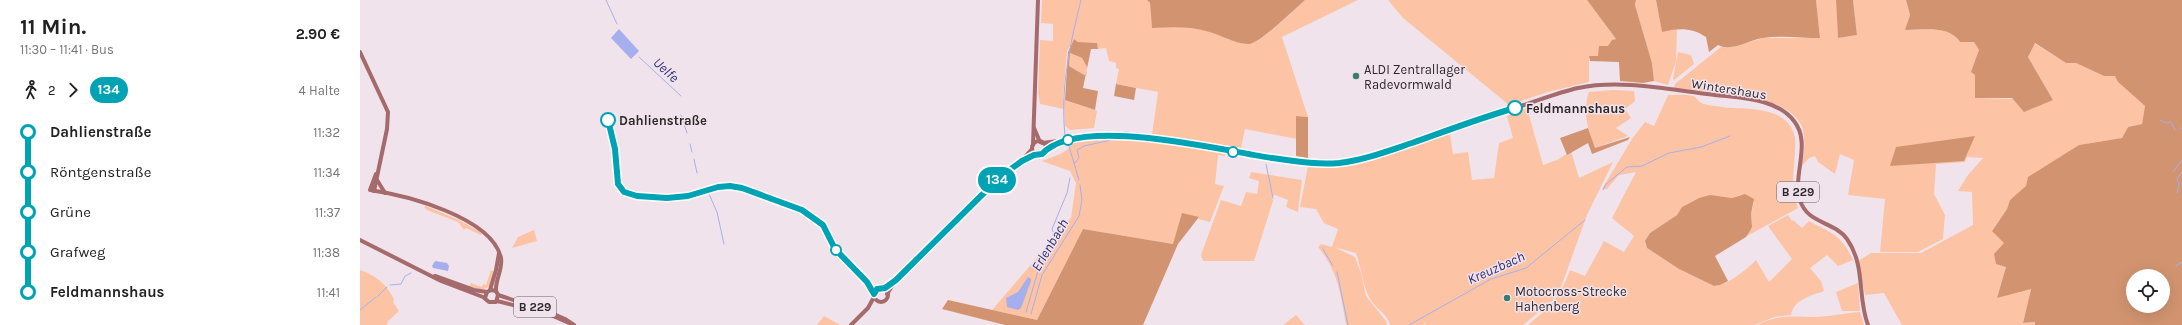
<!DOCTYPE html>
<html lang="de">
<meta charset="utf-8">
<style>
body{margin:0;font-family:Karla,sans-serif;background:#f2f2f2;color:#222;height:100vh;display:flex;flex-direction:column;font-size:15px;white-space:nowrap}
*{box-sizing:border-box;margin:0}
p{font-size:13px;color:#767676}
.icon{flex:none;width:22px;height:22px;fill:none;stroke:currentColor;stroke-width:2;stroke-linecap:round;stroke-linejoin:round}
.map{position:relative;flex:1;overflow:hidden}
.details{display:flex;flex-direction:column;background:#fff;width:360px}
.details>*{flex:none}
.badge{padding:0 8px;border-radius:13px;font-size:14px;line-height:26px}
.tools{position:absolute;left:1766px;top:269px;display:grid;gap:8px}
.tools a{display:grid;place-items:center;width:44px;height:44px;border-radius:50%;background:#fff;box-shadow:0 4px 16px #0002;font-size:20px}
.map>.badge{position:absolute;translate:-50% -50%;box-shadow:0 0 0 2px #fff}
.legs{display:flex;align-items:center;gap:6px;height:44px;padding:0 20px;font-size:13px}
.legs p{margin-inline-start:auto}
.head{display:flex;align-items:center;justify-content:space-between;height:68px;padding:0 20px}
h1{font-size:22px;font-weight:700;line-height:30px}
ul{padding:0 20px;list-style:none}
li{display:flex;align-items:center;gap:14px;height:40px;font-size:15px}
li i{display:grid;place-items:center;width:6px;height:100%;margin:0 5px;background:currentColor}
li i::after{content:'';width:10px;height:10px;margin:-5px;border:3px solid;border-radius:50%;background:#fff}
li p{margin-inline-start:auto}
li:first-child i{background:linear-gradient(#0000 50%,currentColor 0)}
li:last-child i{background:linear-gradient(currentColor 50%,#0000 0)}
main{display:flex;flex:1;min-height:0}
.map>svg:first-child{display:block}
</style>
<main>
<section class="details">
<div class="head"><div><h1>11 Min.</h1><p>11:30 – 11:41 · Bus</p></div><b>2.90 €</b></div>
<div class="legs"><svg class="icon" aria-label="walk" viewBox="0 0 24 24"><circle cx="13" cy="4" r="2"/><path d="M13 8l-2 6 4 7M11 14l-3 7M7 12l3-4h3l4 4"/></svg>2<svg class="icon" aria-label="forward" viewBox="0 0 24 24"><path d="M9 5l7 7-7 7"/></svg><b class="badge" style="background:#00a3b4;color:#fff">134</b><p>4 Halte</p></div>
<ul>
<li><i style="color:#00a3b4"></i><b>Dahlienstraße</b><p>11:32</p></li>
<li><i style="color:#00a3b4"></i><span>Röntgenstraße</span><p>11:34</p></li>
<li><i style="color:#00a3b4"></i><span>Grüne</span><p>11:37</p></li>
<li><i style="color:#00a3b4"></i><span>Grafweg</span><p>11:38</p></li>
<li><i style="color:#00a3b4"></i><b>Feldmannshaus</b><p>11:41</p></li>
</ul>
</section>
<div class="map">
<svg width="1822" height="325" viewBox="0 0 1822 325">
<rect width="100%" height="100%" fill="#f1e3eb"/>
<g fill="#fcc4a5">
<path d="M682,0H787L790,3L792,27C810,27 827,26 845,30C858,33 878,47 892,43C905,39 934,10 945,0H998L922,37L948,117L936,116L937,139L885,129L881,148L792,135L798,92L756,84L759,69L756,68V63L749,61L746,48L738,49L737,43L718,42L714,39L707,51L703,99L737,111L734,128L710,130L705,126L704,109L680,104L678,93L680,40L693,41V24L681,23Z"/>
<path d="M1028,0H1227L1256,39L1238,56L1229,57V82L1188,92L1149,105L1043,18Z"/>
<path d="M1276,0H1296L1302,31L1317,29L1316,61L1308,85L1294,81L1292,63L1275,5Z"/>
<path d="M1456,0H1476L1478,38L1497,35L1493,0H1546L1550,15L1546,30C1564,30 1589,25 1600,42H1614L1619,50L1615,74V98L1693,100L1668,57L1674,43L1706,63H1716L1744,76L1755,75L1758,82L1785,106L1782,124L1768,127L1762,138L1719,145L1650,200L1647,209L1632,230L1644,243L1646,267L1637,298L1671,288L1663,323L1675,322V325H1542L1524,293L1505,295L1498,261L1511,253H1561L1613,225L1612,192L1598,191L1608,175L1623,158L1607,157L1605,162L1576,164L1574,194L1585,215L1583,239L1558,252H1520L1525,199L1488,195L1494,160L1480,154L1475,174L1458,162L1455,156L1449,158L1441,167C1444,154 1446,140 1442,127C1428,91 1346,93 1314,88L1315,84L1361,47L1380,45L1403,38H1460Z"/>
<path d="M1318,52L1331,55L1334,64L1314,80L1313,79Z"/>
<path d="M710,53L722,58L727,67L726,76L709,66Z"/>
<path d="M1253,90L1274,91L1275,101L1265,109L1271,118L1256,128L1268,136L1235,148C1228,130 1222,111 1229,92Z"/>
<path d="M1308,95C1316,95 1325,94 1333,96C1336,97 1337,100 1340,102C1344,105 1350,105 1355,106C1380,111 1428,102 1435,138C1437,162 1428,184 1438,208L1387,236L1392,227L1391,214L1394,203L1380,195L1372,198L1353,196L1339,198L1329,203L1322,207L1317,215L1290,233L1285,244L1287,248L1319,269L1354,286C1368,285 1386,270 1396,260L1409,282L1432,259L1408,226L1428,215L1432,221L1433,220L1442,228L1449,221C1471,233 1482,235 1493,260L1478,266L1467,255L1450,268L1461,281L1464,291C1451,296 1434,299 1431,315L1414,317L1395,325H1168C1193,304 1198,301 1210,270L1225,276L1244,241L1264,252L1274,236L1252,218L1276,172L1259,175L1247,189H1242L1272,139L1285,122L1294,126Z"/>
<path d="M1167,108L1183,165L1197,160L1211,151L1219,178L1253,162L1227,215L1200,290L1192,301L1163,325H1066L1063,320L1065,325H1030C1028,315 1019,311 1013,303C1004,292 1001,268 996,253L974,247L995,257L1001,273L1006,296L1026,321L1027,325H986C981,295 978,271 958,247L961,244L972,247L978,229L964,223L956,209L940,207L948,166H974L1002,162L1090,134L1093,154L1108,152L1112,180L1134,178L1139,143L1153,138L1147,116Z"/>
<path d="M748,137L773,139L865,153V156L858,155L855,184L864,186L850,222L838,219L839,217L813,244L723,229L677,320L632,310L711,218L716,183L710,171L682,161C692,157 709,153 713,142Z"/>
<path d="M891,172L942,180L938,212L926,207L928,200L915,195L912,196L913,201L894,261H843L841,255L861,200L881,206L886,192L897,194L899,181L889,178Z"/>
<path d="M66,206L99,220L122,233L121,235L106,228L104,230L98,222L67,210L64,207Z"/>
<path d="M174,230L177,241L152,248L158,237Z"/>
<path d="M0,270C17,276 26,284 34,299L33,302L39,311L28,321L27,325H0Z"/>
<path d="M131,270L134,272L130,286L122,290L109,286L111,283L122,287L123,284L126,285Z"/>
<path d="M1498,283L1500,311H1482L1476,292Z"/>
<path d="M1500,312L1504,325H1397C1416,315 1432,316 1453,317C1468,317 1484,313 1500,312Z"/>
<path d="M936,315L945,325H923Z"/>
<path d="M464,316L480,325H457Z"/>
</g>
<g fill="#d29470" fill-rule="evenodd">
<path d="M787,0H945C935,9 901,42 890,44C876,45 860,34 846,31C829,26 810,27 792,28L790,3Z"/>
<path d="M1227,0H1276L1275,5L1292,63L1294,81L1283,83L1260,81L1259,62L1230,61L1229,56H1238L1239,46H1248L1252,40L1256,39Z"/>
<path d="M1296,0H1456L1460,38C1442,38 1422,35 1403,38C1389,40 1372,52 1358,45L1349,52L1346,37C1332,27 1317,28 1302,32Z"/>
<path d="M1476,0H1493L1497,35L1478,38Z"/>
<path d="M1546,0H1822V325H1675V322L1663,323L1671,289L1637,298L1646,267L1636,264L1634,254L1644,243L1632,231L1647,209L1650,200L1666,186L1668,177L1719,145L1762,138L1768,127L1782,124L1785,106L1758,82L1755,76H1744L1716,63H1706L1675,43L1668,57L1693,100L1664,112L1652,98H1615V75L1611,72L1619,50L1614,42H1600C1589,25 1564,30 1545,30L1550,15ZM1773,276H1803V306H1773Z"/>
<path d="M714,39L718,42L737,43L738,49H731L723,88L738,91L735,110L705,100L708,52ZM710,53L722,58L727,67L726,76L709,66Z"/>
<path d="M756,84L776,88L774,100L754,96Z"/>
<path d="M936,116L948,117V158L936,156Z"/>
<path d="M1228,128L1235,148L1270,137L1268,140L1232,154L1228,143L1207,155L1200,138Z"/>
<path d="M1615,136L1604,161L1530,166L1536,147Z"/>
<path d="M1385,194L1394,199L1391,214L1392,227L1390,231L1386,237L1355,256L1368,281L1360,285L1354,286L1319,269L1287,248L1285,241L1290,233L1317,215L1322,207L1339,198L1350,195L1372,198Z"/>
<path d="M822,213L839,217L818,244L783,325H645L582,309L588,300L677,320L723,229L813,244Z"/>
</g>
<g fill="#a6afed">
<path d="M259,29L279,51L271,59L251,38Z"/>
<path d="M75,261L87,263L89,266L88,271L73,268L72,266Z"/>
<path d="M668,277L671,279V281L661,308L658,310L647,307L646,298L658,292Z"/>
</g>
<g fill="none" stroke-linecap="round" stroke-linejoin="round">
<g stroke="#a6afed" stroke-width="1">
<path d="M246,0L257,24"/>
<path d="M279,57L321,96"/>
<path d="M321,115L327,133"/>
<path d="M1800,120L1806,123L1811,122L1815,130"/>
<path d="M1820,128L1822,129"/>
<path d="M765,132L787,134"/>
<path d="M705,135C700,89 710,44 721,0"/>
<path d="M792,135L859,145"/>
<path d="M330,144L332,152"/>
<path d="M709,146L719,180"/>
<path d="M334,159L337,173"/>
<path d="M715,163L719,158L717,150L724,146L751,140"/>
<path d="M906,164L913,198"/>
<path d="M1813,172L1822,160"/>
<path d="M1243,190L1246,184L1267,167L1282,166L1309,153L1341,147L1370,136"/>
<path d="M1817,193L1819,184L1817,179L1822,172"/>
<path d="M349,194L357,212L364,244"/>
<path d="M963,249L973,266"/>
<path d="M1816,266L1822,262"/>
<path d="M977,272L988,325"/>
<path d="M30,285L41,284L45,276L51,273"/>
<path d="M18,296L27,287"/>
<path d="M0,310L16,297"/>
<path d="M666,312L678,271L697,241L692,229L707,193L710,178"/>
<path d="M671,314L682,275L719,216L722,200L720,185"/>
<path d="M1049,325L1131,279L1166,268L1225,220"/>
</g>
<g stroke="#a56a6b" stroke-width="4">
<path d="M0,52L28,112L27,129L14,191"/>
<path d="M674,128L680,142"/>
<circle cx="679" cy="148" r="7"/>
<path d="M682,143L739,136H768L947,163C987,165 1021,153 1059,140C1094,128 1129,116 1164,105C1182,99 1200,92 1218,88C1262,79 1310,90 1355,95C1381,98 1416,98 1434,121C1452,143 1432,175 1440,200C1447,224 1474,221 1487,239C1506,266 1497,297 1508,325"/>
<path d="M673,145L678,0"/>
<path d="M685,150L698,143"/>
<path d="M663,159L672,149"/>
<path d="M16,174L10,190C45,195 132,217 141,258C143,269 135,280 136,291"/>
<path d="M17,180L25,193"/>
<path d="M0,240L81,281L123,297L129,302H136L138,295L136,291L131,290L127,292L125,298"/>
<path d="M75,276L114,290L127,292"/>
<circle cx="521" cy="295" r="7"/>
<path d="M523,289L534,282"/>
<path d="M130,290L136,270L139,253"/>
<path d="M527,294L536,280L634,182L662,161L676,155"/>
<path d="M138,295L187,311L205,319L214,325"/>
<path d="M137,301L181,312"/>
<path d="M193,316L209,323"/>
<path d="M491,325L508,308L514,297"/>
</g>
</g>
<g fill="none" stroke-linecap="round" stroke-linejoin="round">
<defs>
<path id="line-1" d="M248,120L255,149L258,184L264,192L277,196L307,198L328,196L358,187L370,186L382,188L442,210L463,225L475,249L507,282L514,294L517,289L525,288L536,280L641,176L662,161L674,155L682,154C718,114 863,151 912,158C934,161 956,165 979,163C1004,160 1028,151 1052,143C1086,131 1120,118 1155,108"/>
</defs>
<use href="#line-1" stroke="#fff" stroke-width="9"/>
<use href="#line-1" stroke="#00a3b4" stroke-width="6"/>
</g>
<g fill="#3a7d6f" stroke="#f1e3eb" stroke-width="1.5">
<circle cx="996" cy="76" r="4"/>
<circle cx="1147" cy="298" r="4"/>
</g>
<g fill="#fff" stroke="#00a3b4" stroke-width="2">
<circle cx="1155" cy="108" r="7"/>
<circle cx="248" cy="120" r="7"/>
<circle cx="708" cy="140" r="5"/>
<circle cx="873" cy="152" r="5"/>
<circle cx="476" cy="250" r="5"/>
</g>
<g text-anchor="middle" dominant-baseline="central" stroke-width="3" stroke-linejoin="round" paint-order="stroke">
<g fill="#f1e3eb" stroke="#686065" stroke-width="1">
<rect x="1417" y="182" width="42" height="20" rx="3"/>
<rect x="154" y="297" width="42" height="20" rx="3"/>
</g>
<g font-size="12" font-weight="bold" fill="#2e282b">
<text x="1438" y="192">B 229</text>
<text x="175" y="307">B 229</text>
</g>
<g font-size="13" fill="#2e282b" stroke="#f1e3eb" text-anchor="start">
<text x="1004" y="69">ALDI Zentrallager<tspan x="1004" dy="15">Radevormwald</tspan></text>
<text x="1155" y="291">Motocross-Strecke<tspan x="1155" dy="15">Hahenberg</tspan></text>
</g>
<g font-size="13" fill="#2e282b" stroke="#f1e3eb">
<text transform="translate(1369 89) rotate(9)">Wintershaus</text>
</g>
<g font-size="13" font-weight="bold" fill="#2e282b" stroke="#f1e3eb" text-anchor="start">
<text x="1166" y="108">Feldmannshaus</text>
<text x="259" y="120">Dahlienstraße</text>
</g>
<g font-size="14" font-style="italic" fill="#32337b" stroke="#f1e3eb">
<text transform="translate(306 70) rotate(43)">Uelfe</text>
<text transform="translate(690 245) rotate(-59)">Erlenbach</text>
<text transform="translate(1136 268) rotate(-24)">Kreuzbach</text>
</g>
</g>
</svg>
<div class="tools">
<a><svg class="icon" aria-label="locate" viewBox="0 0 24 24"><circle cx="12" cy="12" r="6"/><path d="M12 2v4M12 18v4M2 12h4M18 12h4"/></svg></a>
</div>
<b class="badge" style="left:637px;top:180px;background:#00a3b4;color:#fff">134</b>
</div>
</main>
